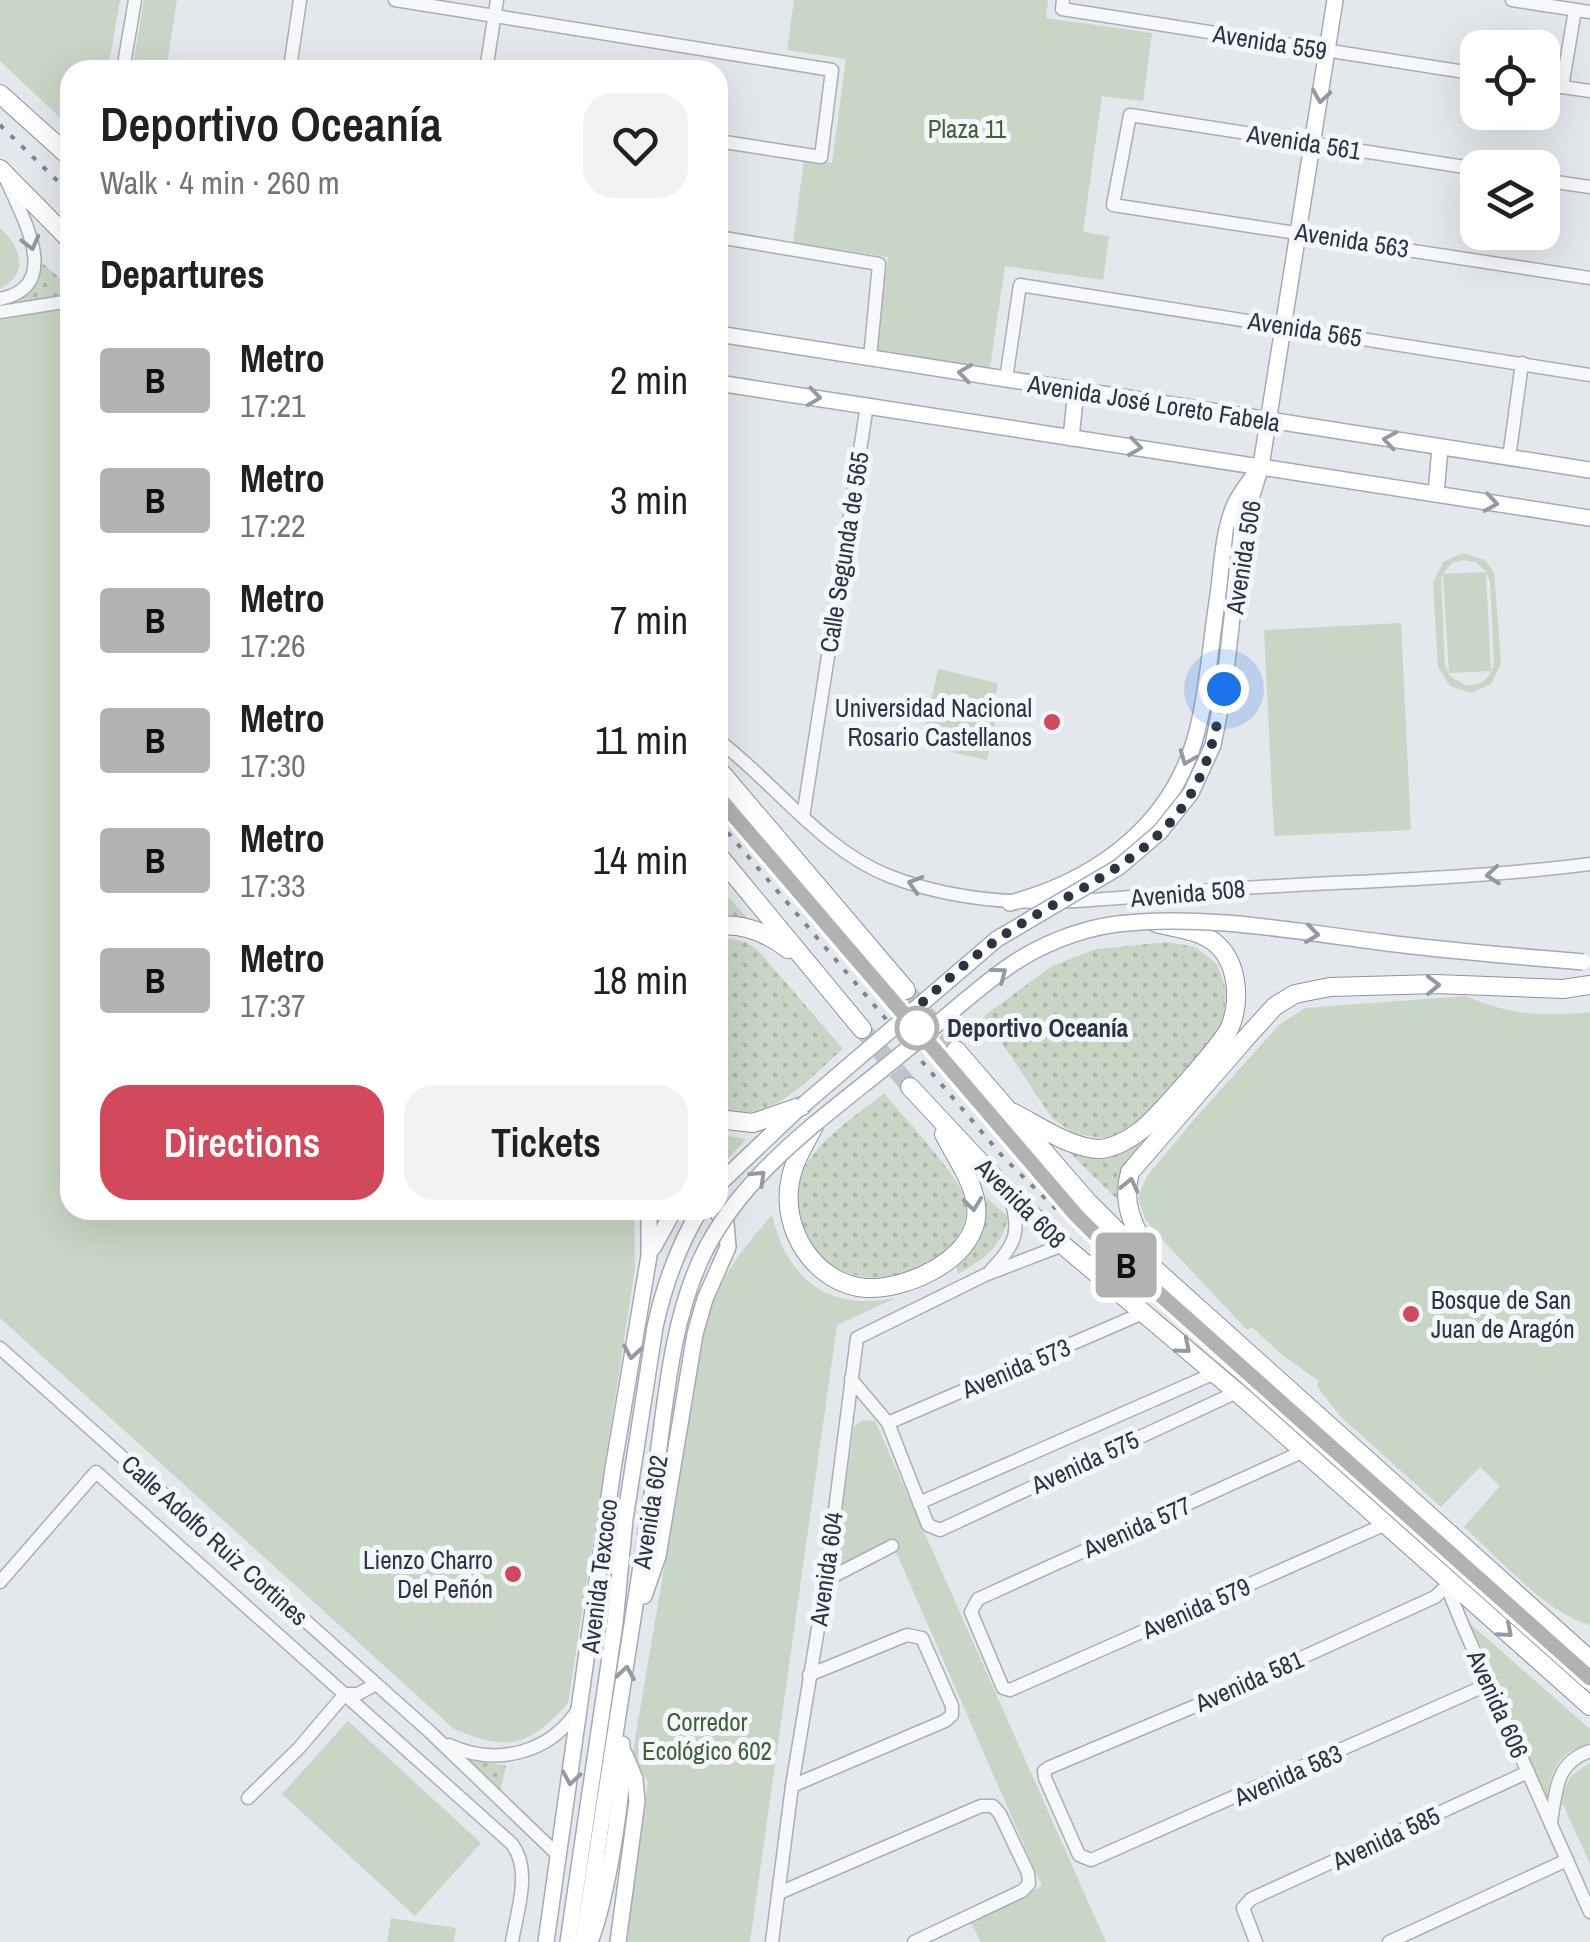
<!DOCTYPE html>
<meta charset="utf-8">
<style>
body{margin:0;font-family:"Archivo Narrow",sans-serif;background:#f2f2f2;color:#202124;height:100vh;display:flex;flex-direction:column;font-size:38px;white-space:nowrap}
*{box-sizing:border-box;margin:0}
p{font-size:32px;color:#757577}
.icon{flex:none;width:55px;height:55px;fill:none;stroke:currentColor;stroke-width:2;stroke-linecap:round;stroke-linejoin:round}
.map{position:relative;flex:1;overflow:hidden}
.drawer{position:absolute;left:60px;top:60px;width:668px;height:1160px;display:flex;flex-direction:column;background:#fff;border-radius:30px;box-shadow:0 10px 40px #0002}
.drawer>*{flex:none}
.badge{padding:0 20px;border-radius:8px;font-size:35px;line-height:65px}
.tools{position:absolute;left:1460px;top:30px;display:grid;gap:20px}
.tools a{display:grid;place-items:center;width:100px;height:100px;border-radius:20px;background:#fff;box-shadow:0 10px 40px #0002;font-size:50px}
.you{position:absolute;width:50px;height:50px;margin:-25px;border:8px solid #fff;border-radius:50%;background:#1a73e8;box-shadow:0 0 0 15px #1a73e833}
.map>.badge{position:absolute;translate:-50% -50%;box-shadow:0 0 0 5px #fff}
h2{padding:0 40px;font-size:38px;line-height:90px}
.round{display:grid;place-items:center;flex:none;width:105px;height:105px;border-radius:30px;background:#f2f2f2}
.headline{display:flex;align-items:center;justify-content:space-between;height:170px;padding:0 40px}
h1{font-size:48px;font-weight:600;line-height:75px}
.button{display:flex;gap:20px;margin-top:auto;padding:20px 40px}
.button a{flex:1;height:115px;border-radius:30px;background:#d1495b;color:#fff;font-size:40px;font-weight:600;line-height:115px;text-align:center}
.button a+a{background:#f2f2f2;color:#202124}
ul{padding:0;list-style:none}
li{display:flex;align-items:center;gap:30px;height:120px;padding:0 40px}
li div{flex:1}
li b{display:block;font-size:38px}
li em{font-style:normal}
li .badge{min-width:110px;font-weight:700;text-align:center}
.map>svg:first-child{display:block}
</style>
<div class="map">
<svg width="1590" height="1942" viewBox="0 0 1590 1942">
<defs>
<pattern id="grass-dots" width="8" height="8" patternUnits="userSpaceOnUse" patternTransform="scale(2.5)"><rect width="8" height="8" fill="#c9d6c5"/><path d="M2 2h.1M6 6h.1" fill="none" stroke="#adb8ab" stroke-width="1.8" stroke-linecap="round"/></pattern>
</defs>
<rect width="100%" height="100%" fill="#e4e7ec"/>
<g fill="url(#grass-dots)">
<path d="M39,260L70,287V295L8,306L21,297Z"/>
<path d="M718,886L749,920L718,918Z"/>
<path d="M718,936L745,942L758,950L843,1049C807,1080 770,1126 718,1110Z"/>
<path d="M1168,942L1195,947L1217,964L1226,990L1224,1021L1205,1047L1134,1128L1106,1139L1073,1133L1052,1118L984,1016L1052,966L1096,949Z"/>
<path d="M884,1093C901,1114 958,1175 964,1196C985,1267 837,1323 802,1225C795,1204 797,1177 810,1159C828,1133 860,1113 884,1093Z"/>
<path d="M718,1134L746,1139L718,1169Z"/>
<path d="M1148,1136L1129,1161L1119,1201L1070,1153C1103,1158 1120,1154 1148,1136Z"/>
<path d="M986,1197L1008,1217C1002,1247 984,1259 958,1274L956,1266C976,1246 986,1225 986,1197Z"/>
<path d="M462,1757L506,1766L500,1793Z"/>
</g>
<g fill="#c9d6c5" fill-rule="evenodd">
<path d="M0,0H120L108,70H70V127L0,61Z"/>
<path d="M144,0H177L166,70H132Z"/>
<path d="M794,0H1048L1046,18L1152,33L1143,101L1102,96L1083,232L1109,236L1103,280L1005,266L990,368L875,352L888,257L793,243L804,159L832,163L846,59L787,50Z"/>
<path d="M0,228C21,247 30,273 0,289Z"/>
<path d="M65,308L70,309V1210H634L635,1269L568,1703C528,1747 508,1752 454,1729L0,1318V320Z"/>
<path d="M1463,553L1485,560L1494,572L1501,663L1491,684L1471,693L1450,686L1438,667L1433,583L1443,562ZM1464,560L1476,562L1486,572L1443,574L1452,563ZM1486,573L1490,581L1494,663C1491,678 1481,687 1465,685L1450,676L1445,665L1441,577L1443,575L1449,673L1491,671Z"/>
<path d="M1401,623L1411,830L1274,836L1264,630Z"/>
<path d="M938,669L998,683L991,715L931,701Z"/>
<path d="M929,707L995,722L987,760L921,745Z"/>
<path d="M1466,996C1508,1015 1545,1017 1590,1012V1625C1546,1613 1498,1557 1464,1527L1500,1486L1480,1467L1441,1507L1340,1416L1317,1386L1319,1381L1281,1354L1252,1327L1247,1330L1158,1235L1145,1219L1138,1198L1147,1176L1192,1122L1279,1025L1305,1008Z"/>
<path d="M772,1215C788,1282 829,1311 896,1298L837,1325L750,1942H624L648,1782L632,1757L704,1333C718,1279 736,1256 772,1215Z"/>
<path d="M863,1420L875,1421L1106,1942H981L970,1921L1042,1886L892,1543L833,1571L854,1427Z"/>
<path d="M1467,1621L1590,1729V1745C1558,1750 1547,1774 1548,1804Z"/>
<path d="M348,1721L481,1843L415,1916L282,1794Z"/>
<path d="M1590,1763V1864L1560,1798L1571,1776Z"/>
<path d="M391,1918L456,1928L454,1942H387Z"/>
</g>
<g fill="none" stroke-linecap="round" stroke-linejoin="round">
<g stroke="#bfc3cb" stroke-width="18" stroke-dasharray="18 9" stroke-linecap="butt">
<path d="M908,993L956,1050"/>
<path d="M862,1029L910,1087"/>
</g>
<defs>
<g id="minor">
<path d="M395,0L832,70L821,157L718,141"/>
<path d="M1063,0L1062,9L1478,74"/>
<path d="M1512,0L1590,12"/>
<path d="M123,70L135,0"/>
<path d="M294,70L291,61L300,0"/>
<path d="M486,70L497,0"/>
<path d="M1542,84L1590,91"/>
<path d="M1562,87L1575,10"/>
<path d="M1478,169L1130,115L1113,205L1590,278"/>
<path d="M1542,180L1590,187"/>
<path d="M718,237L879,264L870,358"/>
<path d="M0,299C65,286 21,215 6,179"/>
<path d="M0,312L70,301"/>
<path d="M1006,379L1020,285L1590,375"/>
<path d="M1509,458L1522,363"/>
<path d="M718,740C775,783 821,849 889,876C998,918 1100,898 1212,890C1338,881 1464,880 1590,864"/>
<path d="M803,817L867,405"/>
<path d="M991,1270C1018,1243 1020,1230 1010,1195"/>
<path d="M0,1348L430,1732L559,1856"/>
<path d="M851,1379L888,1423L928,1525L940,1530L1237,1392"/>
<path d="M888,1423L1143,1313"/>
<path d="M1304,1451L978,1599L971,1612L1003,1688L1010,1690L1386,1524"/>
<path d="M919,1503L1215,1373"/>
<path d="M826,1580L892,1546"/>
<path d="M0,1582L96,1472L512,1844C532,1870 517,1911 512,1942"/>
<path d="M1450,1583L1435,1597L1200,1704L1048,1768L1044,1771L1045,1778L1079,1855L1091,1860L1489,1684"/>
<path d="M1450,1583L1451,1597L1466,1633L1590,1912"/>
<path d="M449,1745C497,1767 551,1753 579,1708"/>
<path d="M792,1786L945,1721L952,1715V1706L922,1638L907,1635L809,1675"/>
<path d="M248,1798L299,1748L345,1694H358L376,1684"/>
<path d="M1551,1821C1557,1789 1555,1763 1590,1751"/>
<path d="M779,1893L981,1806H993L1000,1814L1028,1873L1029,1884L1022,1891L914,1942"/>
<path d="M772,1942L792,1786L826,1580L857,1338L985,1275L1063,1245"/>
<path d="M1256,1942L1243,1908L1251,1899L1528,1772"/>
<path d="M1389,1942L1567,1860"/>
</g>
<g id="major">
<path d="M718,334L1590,470"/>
<path d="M718,383L1590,518"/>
<path d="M1071,438L1076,390"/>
<path d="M1436,494L1440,448"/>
<path d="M1242,528L1261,466L1335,0"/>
<path d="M1010,903C1101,879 1178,820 1199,723C1208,684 1211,642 1217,602C1222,571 1222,533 1235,504C1242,490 1252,478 1261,466"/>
<path d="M718,1185L799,1108"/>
<path d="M653,1248L674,1210"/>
<path d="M644,1596L658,1556L695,1334L705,1299L728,1247L726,1223L715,1210"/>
<path d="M546,1942L613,1469L649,1256V1210"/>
<path d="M568,1942L615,1623L625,1519L655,1327C664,1286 678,1246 700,1210"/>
<path d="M583,1942L652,1495"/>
<path d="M590,1942C607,1898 625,1791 622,1744"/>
<path d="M618,1942L637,1801L635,1779L625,1755"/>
</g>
<g id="highway">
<path d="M0,94L70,157"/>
<path d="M0,169L70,240"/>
<path d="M718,769L906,990"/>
<path d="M718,855L862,1029"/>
<path d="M718,926C744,923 767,933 788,949"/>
<path d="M956,1050L1087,1201L1159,1273L1590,1660"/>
<path d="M910,1087L1009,1193L1063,1245L1237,1392L1590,1706"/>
<path d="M1014,1113C1039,1126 1070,1148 1099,1149C1112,1149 1130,1139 1140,1131C1156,1119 1224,1042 1230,1027C1241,1000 1238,961 1214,942C1198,930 1175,928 1156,923"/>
<path d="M718,1119L753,1123L802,1106"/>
<path d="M814,1126C805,1144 793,1162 790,1182C781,1230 815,1284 866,1288C905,1290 969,1262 976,1219C980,1189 957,1160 944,1134"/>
<path d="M1149,1255C1134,1226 1121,1205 1130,1172L1245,1039L1275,1006L1295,994L1330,987L1436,984L1563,989L1590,985"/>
</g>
</defs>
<use href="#minor" stroke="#a9aeb7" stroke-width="15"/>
<use href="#major" stroke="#a3abb8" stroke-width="18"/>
<use href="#highway" stroke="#8b94a3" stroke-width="20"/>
<use href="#minor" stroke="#f7f8fa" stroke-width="12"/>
<use href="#major" stroke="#fff" stroke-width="15"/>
<use href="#highway" stroke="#fff" stroke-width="18"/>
<g stroke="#7d8696" stroke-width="4" stroke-dasharray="5 10" stroke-linecap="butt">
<path d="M0,125L70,193"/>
<path d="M718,797L1076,1215L1118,1257L1590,1678"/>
<path d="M718,821L1003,1157L1056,1209"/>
</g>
<defs>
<g id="major-bridge">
<path d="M802,1106L997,939L1119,867L1160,832L1191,793L1213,745L1224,689L1242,528"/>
<path d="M652,1495C665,1418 668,1330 701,1259C741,1172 829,1114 900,1055C935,1027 969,995 1005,969C1037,946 1078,929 1117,924C1204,914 1293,931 1380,942C1447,951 1515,956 1583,962"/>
</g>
</defs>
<use href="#major-bridge" stroke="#a3abb8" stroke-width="18" stroke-linecap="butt"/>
<use href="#major-bridge" stroke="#fff" stroke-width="15"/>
</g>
<defs><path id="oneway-chevron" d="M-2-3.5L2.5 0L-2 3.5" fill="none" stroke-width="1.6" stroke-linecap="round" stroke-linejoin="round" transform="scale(2.5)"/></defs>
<g stroke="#959aa2">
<use href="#oneway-chevron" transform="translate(1321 96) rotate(99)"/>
<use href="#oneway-chevron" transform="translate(965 373) rotate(-172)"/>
<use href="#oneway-chevron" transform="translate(814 397) rotate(8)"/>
<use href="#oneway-chevron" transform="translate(1390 440) rotate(-171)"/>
<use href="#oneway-chevron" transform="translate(1135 447) rotate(8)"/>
<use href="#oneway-chevron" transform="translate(1491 503) rotate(9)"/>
<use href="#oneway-chevron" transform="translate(1187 758) rotate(112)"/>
<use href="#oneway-chevron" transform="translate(1312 934) rotate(7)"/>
<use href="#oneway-chevron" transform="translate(1000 974) rotate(-37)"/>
<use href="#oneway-chevron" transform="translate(1433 985) rotate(-1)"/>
<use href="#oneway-chevron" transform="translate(759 1177) rotate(-44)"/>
<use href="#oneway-chevron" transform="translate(1130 1185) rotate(-77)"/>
<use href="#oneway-chevron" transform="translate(973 1204) rotate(83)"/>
<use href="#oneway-chevron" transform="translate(1184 1347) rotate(40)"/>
<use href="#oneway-chevron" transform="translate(632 1352) rotate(100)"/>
<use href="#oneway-chevron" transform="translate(1506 1631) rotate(41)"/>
<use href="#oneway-chevron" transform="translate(626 1673) rotate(-81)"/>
<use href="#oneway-chevron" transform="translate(571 1778) rotate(99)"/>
</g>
<g stroke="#9196a0">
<use href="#oneway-chevron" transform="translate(31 243) rotate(75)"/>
<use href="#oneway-chevron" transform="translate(1493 875) rotate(175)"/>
<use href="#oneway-chevron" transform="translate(915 884) rotate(-163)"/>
</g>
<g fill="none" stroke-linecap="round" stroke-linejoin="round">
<defs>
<path id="line" d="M718,797L1076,1215L1118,1257L1590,1678"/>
</defs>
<use href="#line" stroke="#fff" stroke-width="22"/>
<use href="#line" stroke="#b1b3b3" stroke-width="15"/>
<path stroke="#2b3445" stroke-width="10" stroke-dasharray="0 18" d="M917,1028L908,1015C937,990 965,962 997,940C1062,893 1150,866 1192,792C1211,760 1217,725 1224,689"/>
</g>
<g fill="#d1495b" stroke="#f4f6f9" stroke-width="4">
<circle cx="1052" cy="722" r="10"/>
<circle cx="1411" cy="1314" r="10"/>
<circle cx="513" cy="1574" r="10"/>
</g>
<circle fill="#fff" stroke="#b1b3b3" stroke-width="5" cx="917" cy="1028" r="20"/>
<g text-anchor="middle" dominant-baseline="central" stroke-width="10" stroke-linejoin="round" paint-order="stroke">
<g font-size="25" fill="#2b3445" stroke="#f4f6f9">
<text transform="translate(1270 42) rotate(9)">Avenida 559</text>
<text transform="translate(1304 142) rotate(9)">Avenida 561</text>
<text transform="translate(1352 240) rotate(9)">Avenida 563</text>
<text transform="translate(1305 329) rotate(9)">Avenida 565</text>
<text transform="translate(1154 403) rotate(9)">Avenida José Loreto Fabela</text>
<text transform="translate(844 552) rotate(-81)">Calle Segunda de 565</text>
<text transform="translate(1243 557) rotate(-81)">Avenida 506</text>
<text transform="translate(1188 893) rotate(-5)">Avenida 508</text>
<text transform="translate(1021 1203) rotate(45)">Avenida 608</text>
<text transform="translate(1016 1368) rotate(-23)">Avenida 573</text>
<text transform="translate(1085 1462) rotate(-25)">Avenida 575</text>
<text transform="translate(650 1512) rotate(-81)">Avenida 602</text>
<text transform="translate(1137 1527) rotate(-24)">Avenida 577</text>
<text transform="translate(215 1540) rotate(42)">Calle Adolfo Ruiz Cortines</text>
<text transform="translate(826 1569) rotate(-82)">Avenida 604</text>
<text transform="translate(599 1576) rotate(-83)">Avenida Texcoco</text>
<text transform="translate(1196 1608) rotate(-24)">Avenida 579</text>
<text transform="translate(1249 1681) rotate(-24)">Avenida 581</text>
<text transform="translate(1498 1704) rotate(66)">Avenida 606</text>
<text transform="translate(1288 1775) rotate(-24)">Avenida 583</text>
<text transform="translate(1386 1838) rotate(-25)">Avenida 585</text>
</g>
<g font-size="25" fill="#3f6138" stroke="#f4f6f9">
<text x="967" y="129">Plaza 11</text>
<text x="707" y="1722">Corredor<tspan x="707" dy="29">Ecológico 602</tspan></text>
</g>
<g font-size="25" fill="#2b3445" stroke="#f4f6f9" text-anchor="end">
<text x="1032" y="708">Universidad Nacional<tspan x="1032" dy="29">Rosario Castellanos</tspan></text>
<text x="1431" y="1300" text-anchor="start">Bosque de San<tspan x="1431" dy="29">Juan de Aragón</tspan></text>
<text x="493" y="1560">Lienzo Charro<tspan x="493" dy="29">Del Peñón</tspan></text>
</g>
<g font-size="25" font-weight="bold" fill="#2b3445" stroke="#f4f6f9" text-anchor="start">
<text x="947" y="1028">Deportivo Oceanía</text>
</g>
</g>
</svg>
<div class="tools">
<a><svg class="icon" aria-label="locate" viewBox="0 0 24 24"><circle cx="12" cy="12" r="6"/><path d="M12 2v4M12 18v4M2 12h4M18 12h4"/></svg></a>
<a><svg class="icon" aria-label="layers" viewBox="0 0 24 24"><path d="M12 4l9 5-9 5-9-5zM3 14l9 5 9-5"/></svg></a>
</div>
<div class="you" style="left:1224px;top:689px"></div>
<b class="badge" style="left:1126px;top:1265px;background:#b1b3b3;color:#111">B</b>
<section class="drawer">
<div class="headline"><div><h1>Deportivo Oceanía</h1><p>Walk · 4 min · 260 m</p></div><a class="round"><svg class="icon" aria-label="heart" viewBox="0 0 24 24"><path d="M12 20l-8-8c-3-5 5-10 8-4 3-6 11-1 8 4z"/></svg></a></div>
<h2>Departures</h2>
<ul>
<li><span class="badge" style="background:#b1b3b3;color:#111">B</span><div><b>Metro</b><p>17:21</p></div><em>2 min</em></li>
<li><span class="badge" style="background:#b1b3b3;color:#111">B</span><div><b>Metro</b><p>17:22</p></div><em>3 min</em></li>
<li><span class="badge" style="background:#b1b3b3;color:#111">B</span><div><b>Metro</b><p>17:26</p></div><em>7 min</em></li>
<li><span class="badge" style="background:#b1b3b3;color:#111">B</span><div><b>Metro</b><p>17:30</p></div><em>11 min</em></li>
<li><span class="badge" style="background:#b1b3b3;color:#111">B</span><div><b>Metro</b><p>17:33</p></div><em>14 min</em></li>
<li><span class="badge" style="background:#b1b3b3;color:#111">B</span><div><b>Metro</b><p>17:37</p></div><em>18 min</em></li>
</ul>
<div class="button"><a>Directions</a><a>Tickets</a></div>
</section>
</div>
